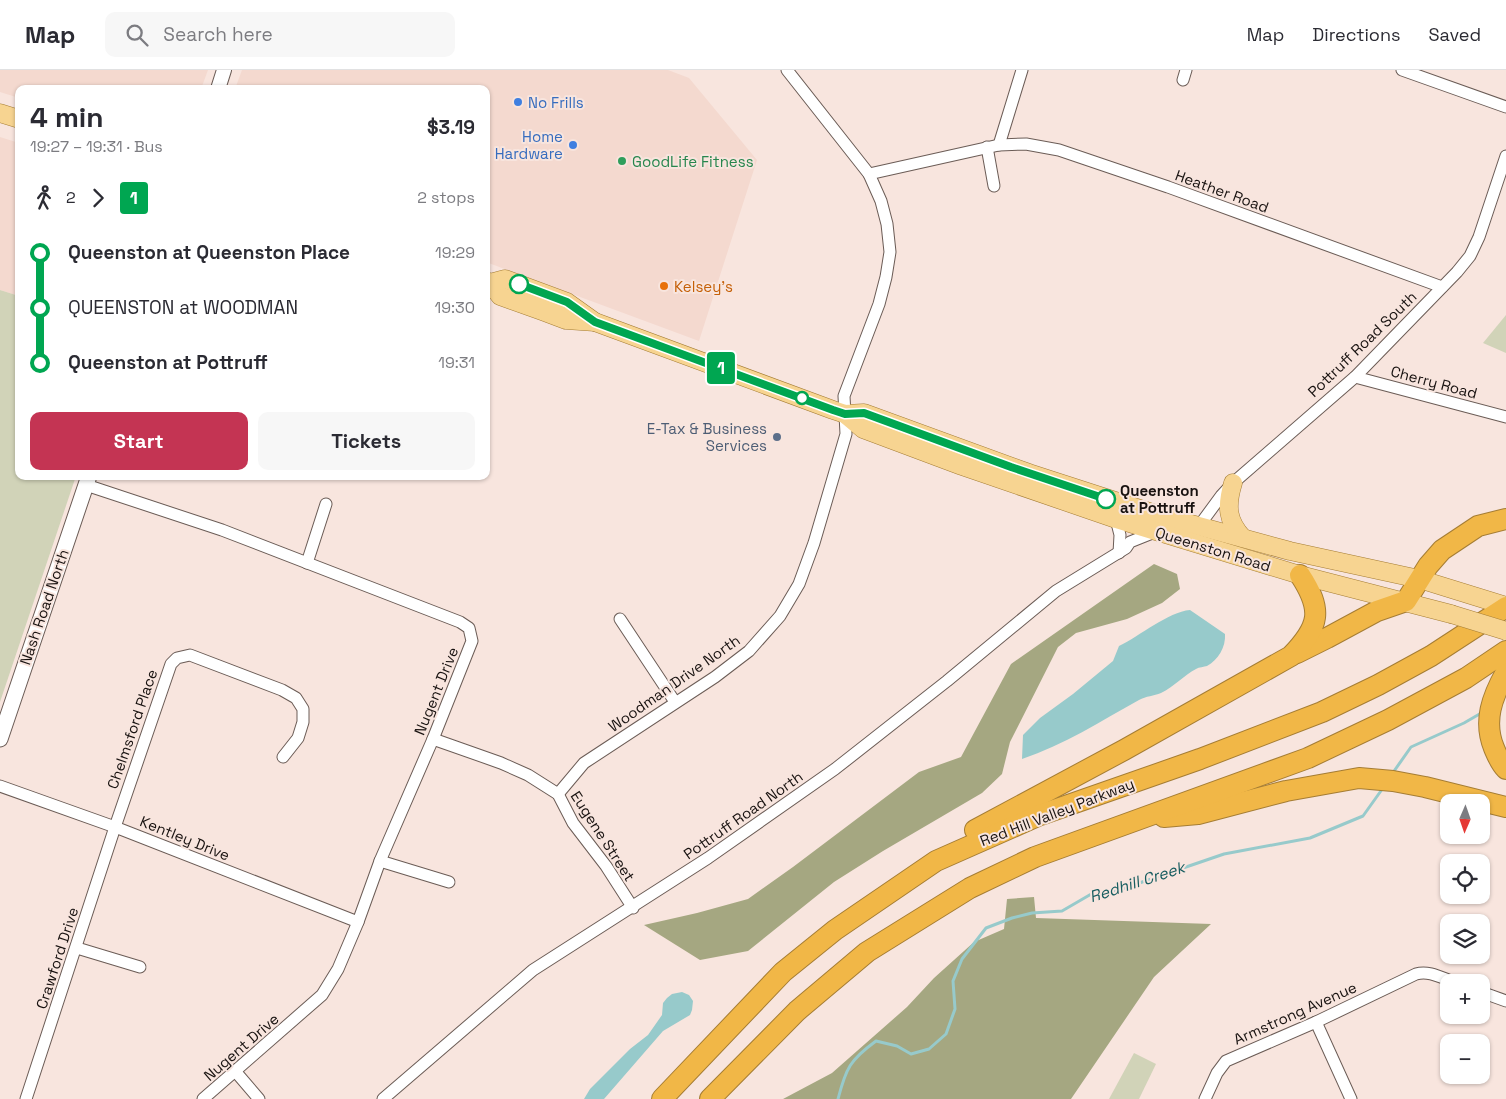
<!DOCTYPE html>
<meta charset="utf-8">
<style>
body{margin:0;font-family:"Space Grotesk",sans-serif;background:#f7f7f7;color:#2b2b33;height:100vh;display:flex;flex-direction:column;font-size:19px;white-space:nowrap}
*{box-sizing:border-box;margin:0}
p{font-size:16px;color:#7c7c81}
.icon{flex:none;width:28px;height:28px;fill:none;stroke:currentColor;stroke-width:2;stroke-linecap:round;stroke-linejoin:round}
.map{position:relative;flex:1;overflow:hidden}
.sheet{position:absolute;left:15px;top:15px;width:475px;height:395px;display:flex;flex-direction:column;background:#fff;border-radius:10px;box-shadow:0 1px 4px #0004}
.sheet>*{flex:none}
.badge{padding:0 10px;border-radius:4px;font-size:18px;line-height:32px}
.needle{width:32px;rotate:182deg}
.fabs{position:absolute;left:1440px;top:724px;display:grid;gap:10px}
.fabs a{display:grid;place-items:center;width:50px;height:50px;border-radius:10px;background:#fff;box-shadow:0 1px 4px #0004;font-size:25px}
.map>.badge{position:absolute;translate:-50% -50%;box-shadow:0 0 0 2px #fff}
.legs{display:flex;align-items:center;gap:8px;height:55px;padding:0 15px;font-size:16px}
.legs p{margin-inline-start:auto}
.summary{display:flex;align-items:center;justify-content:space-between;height:85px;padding:0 15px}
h1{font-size:28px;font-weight:700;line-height:38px}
.cta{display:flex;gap:10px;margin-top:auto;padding:10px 15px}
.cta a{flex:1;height:58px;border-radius:10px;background:#c43453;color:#fff;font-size:20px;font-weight:700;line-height:58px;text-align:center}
.cta a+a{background:#f7f7f7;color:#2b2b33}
ul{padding:0 15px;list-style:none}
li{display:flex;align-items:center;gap:18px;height:55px;font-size:19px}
li i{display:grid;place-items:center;width:8px;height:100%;margin:0 6px;background:currentColor}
li i::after{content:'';width:12px;height:12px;margin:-6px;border:4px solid;border-radius:50%;background:#fff}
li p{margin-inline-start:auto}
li:first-child i{background:linear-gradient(#0000 50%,currentColor 0)}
li:last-child i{background:linear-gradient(currentColor 50%,#0000 0)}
header{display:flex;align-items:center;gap:30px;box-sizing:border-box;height:70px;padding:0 25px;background:#fff;border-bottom:1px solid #e1e1e2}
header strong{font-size:24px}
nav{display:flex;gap:28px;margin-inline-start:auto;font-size:18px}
.search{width:350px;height:45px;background:#f7f7f7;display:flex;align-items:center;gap:12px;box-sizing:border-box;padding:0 18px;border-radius:10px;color:#7c7c81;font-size:19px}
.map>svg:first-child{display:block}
</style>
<header>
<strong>Map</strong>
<div class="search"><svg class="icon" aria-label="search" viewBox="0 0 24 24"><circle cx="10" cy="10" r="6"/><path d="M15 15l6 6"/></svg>Search here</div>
<nav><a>Map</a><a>Directions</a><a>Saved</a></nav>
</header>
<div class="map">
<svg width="1506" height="1029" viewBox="0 0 1506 1029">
<rect width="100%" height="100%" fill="#f8e5de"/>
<g fill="#f4d9cf">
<path d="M0,0H208L201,19H19V28L0,22Z"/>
<path d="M242,0H668L689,8L757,90L699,271L486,192V19H235Z"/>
<path d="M0,67L19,73V226L0,220Z"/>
</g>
<g fill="#d1d3b8">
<path d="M0,220L19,226V406H76L0,632Z"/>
<path d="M1506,245V283L1483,273Z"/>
<path d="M1134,983L1156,994L1139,1029H1109Z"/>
</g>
<g fill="#a5a781">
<path d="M1154,494L1177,504L1180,519L1162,533L1127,549L1076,563L1058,577L1010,672L1002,704L982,723L883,781L834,812L748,881L700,890L644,855L697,843L748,829L793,797L919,702L961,687L1011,594Z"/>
<path d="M1034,827L1036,848L1211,854L1154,907L1071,1029H783L832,1003L907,937L934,908L974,872L1004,859L1007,829Z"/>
</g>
<g fill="#97cacb">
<path d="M1190,540L1225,564C1226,577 1218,590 1207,596C1204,597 1199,597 1196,599C1184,605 1174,617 1161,623C1154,626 1146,626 1139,630C1101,651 1064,675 1022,689L1023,665L1040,648L1073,624L1113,591L1119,576C1140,566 1168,542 1190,540Z"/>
<path d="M682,922L689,925L693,931L692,940L690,945L663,961L604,1029H584L590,1019L630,979L648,965L662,945L663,933L667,928L672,924Z"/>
</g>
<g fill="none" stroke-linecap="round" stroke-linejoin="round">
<g stroke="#97cacb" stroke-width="3">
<path d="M1392,704L1411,677L1464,653L1483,642"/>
<path d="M838,1029C846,998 850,990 876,971L897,976L911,984L929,979L946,964L955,939L953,911L962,889L986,858L1012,848L1032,843L1062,841L1093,823L1116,821L1224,784L1310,768L1363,746L1383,718"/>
</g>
<defs>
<g id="minor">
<path d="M1402,0L1506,37"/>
<path d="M1183,10L1186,0"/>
<path d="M999,75L1022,0"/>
<path d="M987,77L994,116"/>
<path d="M869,104L999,75L1026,74L1059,80L1168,117L1442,217"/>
<path d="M1355,307L1506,347"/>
<path d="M86,415L222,460L460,552L469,558L472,571L433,669L380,791L358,852L338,899L322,925L203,1029"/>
<path d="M1116,449L1120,465L1119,483"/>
<path d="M1199,456L1221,426L1233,413L1355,307L1457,202L1470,186L1479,167L1506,86"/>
<path d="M307,493L326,434"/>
<path d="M620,549L675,632"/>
<path d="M433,669L501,693L528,705L558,724L573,753L606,796L633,838"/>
<path d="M0,716L115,757L358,852"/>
<path d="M558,724L584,693L715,607L749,581L780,546L799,514L814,473L846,364L844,326L879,234L886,207L890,182L887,154L881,131L869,104L787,0"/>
<path d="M380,791L449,812"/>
<path d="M77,878L140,897"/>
<path d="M1481,922L1506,931"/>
<path d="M1316,952L1351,1029"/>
<path d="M235,1001L259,1029"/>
<path d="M26,1029L115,757L171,594L177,588L190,585L282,620L296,628L303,639V652L298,668L283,687"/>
<path d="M383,1029L533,900L708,788L835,699L947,611L1056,521L1126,478L1130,472L1155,462"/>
<path d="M1205,1029L1217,1003L1226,991L1316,952L1416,904C1429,900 1442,908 1454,912"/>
</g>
<path id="tertiary" d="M218,19L224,0"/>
<path id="secondary" d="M0,669L89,406"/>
<g id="primary">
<path d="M0,43L19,49"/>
<path d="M486,211L490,213L500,226L542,241L566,250L595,252"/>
<path d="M490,213L505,209L567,232L595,252L833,340L845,344L864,343L1029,403L1162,446L1290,481L1419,509L1506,536"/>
<path d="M845,344L863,359L962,396L1116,449L1300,505L1451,544"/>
<path d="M1233,413C1226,436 1227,451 1243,468"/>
</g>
<g id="motorway">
<path d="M1297,583L1327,568L1377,541L1406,531L1428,496L1442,480L1478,456L1506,449"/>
<path d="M1506,602C1492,627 1483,651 1494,678C1497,685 1500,693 1506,699"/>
<path d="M1164,747L1198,744L1286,721L1359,708L1393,711L1425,717L1506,737"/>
<path d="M975,760L1124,680L1291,586C1320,556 1323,540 1300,505"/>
<path d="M662,1029L783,902L835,860L936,791L1040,745L1200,689L1322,642L1378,615L1431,586L1506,537"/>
<path d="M710,1029L797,941L867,882L970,818L1035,787L1308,688L1388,650L1466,608L1506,581"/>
</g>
</defs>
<use href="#minor" stroke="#6b5c56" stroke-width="13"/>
<use href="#tertiary" stroke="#6b5c56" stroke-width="16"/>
<use href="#secondary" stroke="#6b5c56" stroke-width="17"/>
<use href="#primary" stroke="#a57d34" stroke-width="19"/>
<use href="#motorway" stroke="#a57d34" stroke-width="22"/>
<use href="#minor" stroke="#fff" stroke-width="11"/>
<use href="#tertiary" stroke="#fff" stroke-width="14"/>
<use href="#secondary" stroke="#fff" stroke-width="15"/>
<use href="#primary" stroke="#f7d491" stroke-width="18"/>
<use href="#motorway" stroke="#f1b747" stroke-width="20"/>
<defs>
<path id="primary-bridge" d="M1451,544L1506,561"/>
</defs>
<use href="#primary-bridge" stroke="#a57d34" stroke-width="19" stroke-linecap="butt"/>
<use href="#primary-bridge" stroke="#f7d491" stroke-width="18"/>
</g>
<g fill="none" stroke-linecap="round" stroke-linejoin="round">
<defs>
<path id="line-1" d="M519,214L567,232L595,252L833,340L845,344L864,343L1011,397L1106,429"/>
</defs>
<use href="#line-1" stroke="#fff" stroke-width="11"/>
<use href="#line-1" stroke="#00a651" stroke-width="8"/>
</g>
<g fill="#3f7fe0" stroke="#f8e5de" stroke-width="2">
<circle cx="518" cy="32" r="5"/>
<circle cx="573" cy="75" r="5"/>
</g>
<circle fill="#2e9e5b" stroke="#f8e5de" stroke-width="2" cx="622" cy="91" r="5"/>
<g fill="#fff" stroke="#00a651" stroke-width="2.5">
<circle cx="519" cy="214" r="9"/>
<circle cx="802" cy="328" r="6"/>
<circle cx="1106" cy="429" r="9"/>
</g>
<circle fill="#e8710a" stroke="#f8e5de" stroke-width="2" cx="664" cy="216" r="5"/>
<circle fill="#5c6f8a" stroke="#f8e5de" stroke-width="2" cx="777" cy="367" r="5"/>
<g text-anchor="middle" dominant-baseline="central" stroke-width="4" stroke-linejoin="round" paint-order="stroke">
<g font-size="15" fill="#366cbe" stroke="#f8e5de" text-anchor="start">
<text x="528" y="32">No Frills</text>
<text x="563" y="66" text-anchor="end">Home<tspan x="563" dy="17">Hardware</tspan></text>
</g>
<g font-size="15" fill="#27864d" stroke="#f8e5de" text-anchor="start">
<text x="632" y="91">GoodLife Fitness</text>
</g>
<g font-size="15" fill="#181210" stroke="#f8e5de">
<text transform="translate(1222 121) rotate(20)">Heather Road</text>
<text transform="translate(1362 274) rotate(-44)">Pottruff Road South</text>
<text transform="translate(1434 312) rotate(15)">Cherry Road</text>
<text transform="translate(1213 479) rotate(17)">Queenston Road</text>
<text transform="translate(44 537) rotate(-71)">Nash Road North</text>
<text transform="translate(674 613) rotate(-35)">Woodman Drive North</text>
<text transform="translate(436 621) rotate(-68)">Nugent Drive</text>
<text transform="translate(132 659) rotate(-71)">Chelmsford Place</text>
<text transform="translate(1057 742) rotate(-21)">Red Hill Valley Parkway</text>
<text transform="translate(743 745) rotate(-35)">Pottruff Road North</text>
<text transform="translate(603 766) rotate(57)">Eugene Street</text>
<text transform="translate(185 768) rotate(22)">Kentley Drive</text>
<text transform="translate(57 888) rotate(-72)">Crawford Drive</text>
<text transform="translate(1295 943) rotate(-24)">Armstrong Avenue</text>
<text transform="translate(241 977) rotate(-41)">Nugent Drive</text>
</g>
<g font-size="15" fill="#c56008" stroke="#f8e5de" text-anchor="start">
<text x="674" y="216">Kelsey's</text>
</g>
<g font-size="15" fill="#4e5e75" stroke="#f8e5de" text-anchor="end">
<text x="767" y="358">E-Tax &amp; Business<tspan x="767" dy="17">Services</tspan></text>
</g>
<g font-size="15" font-weight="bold" fill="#181210" stroke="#f8e5de" text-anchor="start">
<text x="1120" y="420">Queenston<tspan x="1120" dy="17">at Pottruff</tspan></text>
</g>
<g font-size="16" font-style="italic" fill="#165c5f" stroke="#f8e5de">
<text transform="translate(1137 812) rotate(-18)">Redhill Creek</text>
</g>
</g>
</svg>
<div class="fabs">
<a><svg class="needle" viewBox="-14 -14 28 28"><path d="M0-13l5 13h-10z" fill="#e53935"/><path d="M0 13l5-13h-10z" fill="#7c7c81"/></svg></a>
<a><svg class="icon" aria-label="locate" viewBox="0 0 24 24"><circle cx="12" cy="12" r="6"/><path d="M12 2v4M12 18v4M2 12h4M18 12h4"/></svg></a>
<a><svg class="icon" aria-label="layers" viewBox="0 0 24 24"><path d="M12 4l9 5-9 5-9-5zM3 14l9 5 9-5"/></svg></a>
<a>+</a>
<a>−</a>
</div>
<b class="badge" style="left:721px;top:298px;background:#00a651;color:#fff">1</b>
<section class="sheet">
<div class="summary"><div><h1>4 min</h1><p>19:27 – 19:31 · Bus</p></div><b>$3.19</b></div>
<div class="legs"><svg class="icon" aria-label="walk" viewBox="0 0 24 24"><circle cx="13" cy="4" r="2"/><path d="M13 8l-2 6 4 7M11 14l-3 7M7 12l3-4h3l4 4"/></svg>2<svg class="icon" aria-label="forward" viewBox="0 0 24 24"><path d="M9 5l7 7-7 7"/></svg><b class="badge" style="background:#00a651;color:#fff">1</b><p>2 stops</p></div>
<ul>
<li><i style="color:#00a651"></i><b>Queenston at Queenston Place</b><p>19:29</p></li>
<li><i style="color:#00a651"></i><span>QUEENSTON at WOODMAN</span><p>19:30</p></li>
<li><i style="color:#00a651"></i><b>Queenston at Pottruff</b><p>19:31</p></li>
</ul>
<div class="cta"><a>Start</a><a>Tickets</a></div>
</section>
</div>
